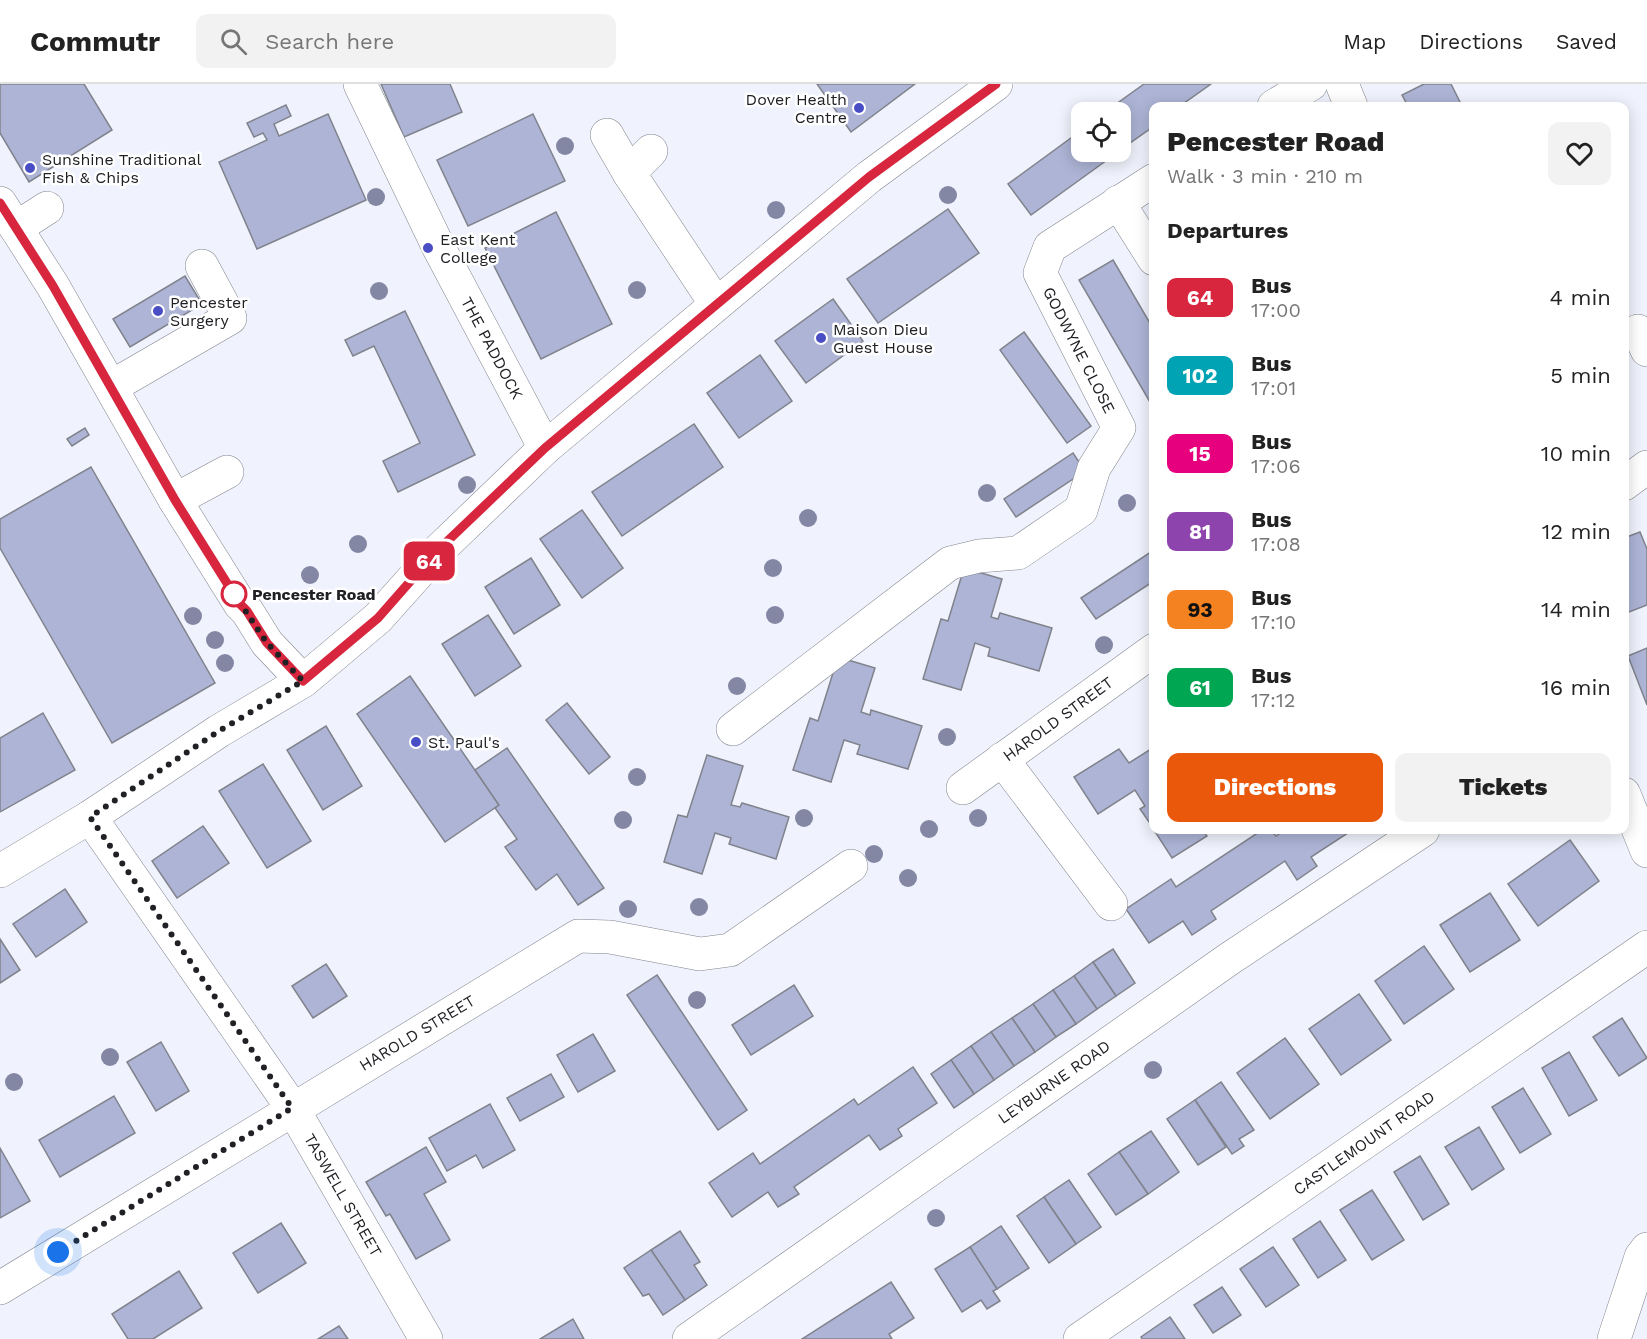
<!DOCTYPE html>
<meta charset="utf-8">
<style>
body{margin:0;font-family:"Work Sans",sans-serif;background:#f2f2f2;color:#222;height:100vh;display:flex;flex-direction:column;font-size:22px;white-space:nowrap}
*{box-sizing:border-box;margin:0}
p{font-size:20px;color:#767676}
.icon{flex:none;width:33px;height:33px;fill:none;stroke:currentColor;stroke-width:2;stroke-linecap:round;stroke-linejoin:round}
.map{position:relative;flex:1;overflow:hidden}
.side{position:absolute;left:1149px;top:18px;width:480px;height:732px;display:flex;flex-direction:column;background:#fff;border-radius:12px;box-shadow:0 3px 15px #0003}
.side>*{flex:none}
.badge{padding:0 12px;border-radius:9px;font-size:21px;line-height:39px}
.buttons{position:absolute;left:1071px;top:18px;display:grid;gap:12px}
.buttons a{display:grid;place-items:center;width:60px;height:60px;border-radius:12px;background:#fff;box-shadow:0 3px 15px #0003;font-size:30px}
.you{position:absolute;width:30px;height:30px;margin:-15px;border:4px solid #fff;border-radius:50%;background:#1a73e8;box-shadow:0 0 0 9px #1a73e833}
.map>.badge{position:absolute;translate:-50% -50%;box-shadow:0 0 0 3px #fff}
h2{padding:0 18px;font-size:22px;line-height:54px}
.round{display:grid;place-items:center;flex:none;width:63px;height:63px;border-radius:12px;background:#f2f2f2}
.overview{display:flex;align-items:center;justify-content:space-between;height:102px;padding:0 18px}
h1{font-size:28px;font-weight:800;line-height:45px}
.primary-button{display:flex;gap:12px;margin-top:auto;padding:12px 18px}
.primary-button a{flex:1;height:69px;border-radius:12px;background:#ea580c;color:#fff;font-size:24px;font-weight:800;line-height:69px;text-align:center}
.primary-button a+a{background:#f2f2f2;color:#222}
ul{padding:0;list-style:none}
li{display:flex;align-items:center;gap:18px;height:78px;padding:0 18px}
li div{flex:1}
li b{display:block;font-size:22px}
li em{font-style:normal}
li .badge{min-width:66px;font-weight:700;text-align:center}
header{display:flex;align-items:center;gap:36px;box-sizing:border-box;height:84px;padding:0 30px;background:#fff;border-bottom:2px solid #e0e0e0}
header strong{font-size:28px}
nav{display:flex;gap:33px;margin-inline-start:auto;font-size:21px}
.search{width:420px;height:54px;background:#f2f2f2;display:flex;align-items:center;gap:15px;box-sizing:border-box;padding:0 21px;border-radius:12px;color:#767676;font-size:22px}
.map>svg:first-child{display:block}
</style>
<header>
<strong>Commutr</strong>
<div class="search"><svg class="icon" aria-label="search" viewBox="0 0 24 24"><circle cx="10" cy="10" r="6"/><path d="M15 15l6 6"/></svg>Search here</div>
<nav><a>Map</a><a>Directions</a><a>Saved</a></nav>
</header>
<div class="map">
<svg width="1647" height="1255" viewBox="0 0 1647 1255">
<rect width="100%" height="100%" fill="#f0f3fd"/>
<g fill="#adb4d5" stroke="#81838c" stroke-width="1.5">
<path d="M0,0H84L112,46L29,98L0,49Z"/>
<path d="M381,0H450L462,28L404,53Z"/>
<path d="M817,0H915L851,48Z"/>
<path d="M1144,0H1211L1180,22H1154V42L1120,66V28H1105Z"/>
<path d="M1424,0H1451L1462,22H1408L1402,11Z"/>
<path d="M286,21L291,32L274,40L279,52L328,30L366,116L257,165L219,78L267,56L263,49L254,53L247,39Z"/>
<path d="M533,30L565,97L468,142L437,76Z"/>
<path d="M1082,46V68H1118L1031,131L1008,100Z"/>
<path d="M948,125L979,169L878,239L847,195Z"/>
<path d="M556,128L612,240L541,275L485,164Z"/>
<path d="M1113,176L1154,246V325L1079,196Z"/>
<path d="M185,192L202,220L130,263L113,235Z"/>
<path d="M833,215L863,257L806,299L775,257Z"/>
<path d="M405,227L475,371L398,408L383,377L420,359L374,262L353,272L345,256Z"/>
<path d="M1024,248L1091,342L1067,359L1000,266Z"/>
<path d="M760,271L792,317L739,354L707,309Z"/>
<path d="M694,340L723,383L622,452L592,408Z"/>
<path d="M85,344L89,351L72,362L67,355Z"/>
<path d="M1073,369L1085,387L1016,433L1004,415Z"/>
<path d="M91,383L215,599L112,659L0,464V435Z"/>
<path d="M582,426L623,484L582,514L540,455Z"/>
<path d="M1640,448L1647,465V521L1624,530V454Z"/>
<path d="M1154,466V497L1096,535L1081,514Z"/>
<path d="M531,474L560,521L514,550L485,503Z"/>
<path d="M964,484L1002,495L991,533L998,535L1000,529L1052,544L1039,587L988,572L990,564L975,559L961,606L923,595L941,535L948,537Z"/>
<path d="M488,531L521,582L475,612L442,560Z"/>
<path d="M1647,564V621L1628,572Z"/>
<path d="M838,573L875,584L861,628L870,631L871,626L922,642L908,685L857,670L860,661L844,656L831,698L793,686L810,634L818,637Z"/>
<path d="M410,592L499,721L445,758L357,630Z"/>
<path d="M567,619L610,673L589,690L546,636Z"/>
<path d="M43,629L75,686L0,728V654Z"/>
<path d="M326,642L362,702L323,726L287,666Z"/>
<path d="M1154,663V745L1140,725L1145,722L1135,706L1098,730L1074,693L1119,665L1129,679Z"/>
<path d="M507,664L604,804L578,821L557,790L536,806L505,763L517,755L495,724L499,721L475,686Z"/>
<path d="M707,671L743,682L731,721L740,723L742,719L789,733L776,775L729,760L731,754L715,749L702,790L664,778L678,731L687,733Z"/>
<path d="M263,680L311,757L267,784L219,707Z"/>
<path d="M203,742L229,779L177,814L152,777Z"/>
<path d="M1154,746H1203L1207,752L1172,774Z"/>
<path d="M1262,746H1271L1276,752L1285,746L1351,747L1311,773L1317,782L1297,796L1285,777L1211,827L1216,835L1192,851L1183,837L1149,859L1126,825L1171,795L1176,803Z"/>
<path d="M1570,756L1599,797L1538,842L1508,800Z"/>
<path d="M65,805L87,838L36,873L13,840Z"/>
<path d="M1490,809L1520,856L1470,888L1440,841Z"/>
<path d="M0,855L20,886L0,899Z"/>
<path d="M1424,862L1454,905L1404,940L1375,897Z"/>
<path d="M1113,865L1135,899L1116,912L1093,878Z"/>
<path d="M1093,878L1116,912L1097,925L1074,892Z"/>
<path d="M326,880L347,912L313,934L292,902Z"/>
<path d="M657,891L747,1026L718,1046L627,911Z"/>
<path d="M1074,892L1097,925L1076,940L1053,906Z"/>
<path d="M794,901L813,932L751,971L732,941Z"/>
<path d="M1053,906L1076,940L1056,953L1033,920Z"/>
<path d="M1359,910L1391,956L1341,991L1309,945Z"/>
<path d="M1033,920L1056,953L1035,968L1012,934Z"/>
<path d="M1012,934L1035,968L1014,982L991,948Z"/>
<path d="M1622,934L1647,974L1619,992L1593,953Z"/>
<path d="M991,948L1014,982L994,996L971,962Z"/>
<path d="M593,950L615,987L578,1008L557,971Z"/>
<path d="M1285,954L1319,1000L1270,1035L1237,989Z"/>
<path d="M161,958L189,1007L156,1027L127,978Z"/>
<path d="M971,962L994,996L974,1010L951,976Z"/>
<path d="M1569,968L1597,1016L1569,1032L1542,984Z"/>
<path d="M951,976L974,1010L954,1024L931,990Z"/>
<path d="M913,983L937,1019L898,1045L902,1052L880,1066L869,1051L794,1103L799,1110L778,1123L768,1108L732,1133L709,1099L753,1069L760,1080L854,1015L858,1021Z"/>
<path d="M551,990L564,1013L520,1037L507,1014Z"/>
<path d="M1221,998L1254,1046L1239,1055L1244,1062L1232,1070L1195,1016Z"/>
<path d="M1523,1004L1551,1050L1520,1069L1492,1023Z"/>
<path d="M114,1012L135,1049L60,1093L39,1056Z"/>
<path d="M1195,1016L1226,1063L1198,1081L1167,1035Z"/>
<path d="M490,1020L515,1066L483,1084L476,1071L447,1087L429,1054Z"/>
<path d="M1479,1043L1504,1085L1472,1106L1445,1063Z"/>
<path d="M1151,1047L1179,1088L1148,1110L1119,1068Z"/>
<path d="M426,1063L446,1098L424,1110L450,1156L416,1175L390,1130L386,1132L366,1098Z"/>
<path d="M0,1064L30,1117L0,1134Z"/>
<path d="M1119,1068L1148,1110L1116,1131L1088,1090Z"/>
<path d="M1420,1072L1449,1120L1423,1136L1394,1088Z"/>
<path d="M1069,1096L1101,1143L1076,1160L1044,1113Z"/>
<path d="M1372,1106L1404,1156L1372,1176L1340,1126Z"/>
<path d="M1044,1113L1076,1160L1049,1179L1017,1132Z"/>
<path d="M1320,1137L1346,1176L1318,1194L1293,1155Z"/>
<path d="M281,1139L306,1179L258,1209L233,1169Z"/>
<path d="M1001,1142L1029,1184L997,1205L970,1163Z"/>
<path d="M680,1147L700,1178L694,1181L707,1201L685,1216L651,1166Z"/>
<path d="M970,1163L997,1205L993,1207L1000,1217L987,1225L981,1216L962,1228L935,1185Z"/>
<path d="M1273,1163L1299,1201L1266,1223L1240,1185Z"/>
<path d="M651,1166L685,1216L663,1231L649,1210L643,1212L624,1184Z"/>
<path d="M179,1187L202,1224L153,1255H128L112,1230Z"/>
<path d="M891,1198L914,1234L889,1250L892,1255H802Z"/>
<path d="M1222,1203L1241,1231L1213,1249L1194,1221Z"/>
<path d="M1170,1233L1185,1255H1142L1141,1253Z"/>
<path d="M573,1235L584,1255H540Z"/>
<path d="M339,1242L348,1255H318Z"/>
</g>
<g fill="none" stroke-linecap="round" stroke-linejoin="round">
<defs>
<g id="minor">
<path d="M360,0L439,164L545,364"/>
<path d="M1342,0L1351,22"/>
<path d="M1274,22L1311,0"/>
<path d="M607,51L629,89L716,220"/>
<path d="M629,89L651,67"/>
<path d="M1118,118L1154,175"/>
<path d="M0,119L53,202L175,416L240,520L247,527L267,559L303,597"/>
<path d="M16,144L47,124"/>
<path d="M1638,247L1647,266"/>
<path d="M111,303L230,234L202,182"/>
<path d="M1624,400L1647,383"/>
<path d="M175,416L227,388"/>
<path d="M733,645L950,479L979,472L1018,469L1081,426L1094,384L1119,344L1040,189L1050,163L1154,96"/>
<path d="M1002,675L1111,820"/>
<path d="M963,704L1154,566"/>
<path d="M1624,710L1647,767"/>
<path d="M90,733L293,1025L426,1255"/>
<path d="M0,1204L578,852L610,853L700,870L730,866L851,782"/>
<path d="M689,1255L1229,875L1423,746"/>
<path d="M1080,1255L1647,863"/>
<path d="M1614,1255L1641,1173L1647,1165"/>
</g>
<path id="major" d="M0,787L90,733L219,647L303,597L378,534L437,468L545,364L869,93L996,0"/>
</defs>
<use href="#minor" stroke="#81838c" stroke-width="34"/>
<use href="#major" stroke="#81838c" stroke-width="34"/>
<use href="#minor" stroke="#fff" stroke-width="33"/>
<use href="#major" stroke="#fff" stroke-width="33"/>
</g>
<g fill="#8387a3">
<circle cx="565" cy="62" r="9"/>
<circle cx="948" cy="111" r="9"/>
<circle cx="376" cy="113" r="9"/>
<circle cx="776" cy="126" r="9"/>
<circle cx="637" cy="206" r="9"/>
<circle cx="379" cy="207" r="9"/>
<circle cx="467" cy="401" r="9"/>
<circle cx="987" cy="409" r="9"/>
<circle cx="1127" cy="419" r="9"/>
<circle cx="808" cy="434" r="9"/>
<circle cx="358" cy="460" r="9"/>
<circle cx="773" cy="484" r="9"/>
<circle cx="310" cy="491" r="9"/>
<circle cx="775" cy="531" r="9"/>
<circle cx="193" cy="532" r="9"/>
<circle cx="215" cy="556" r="9"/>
<circle cx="1104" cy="561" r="9"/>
<circle cx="225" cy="579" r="9"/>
<circle cx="737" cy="602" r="9"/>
<circle cx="947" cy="653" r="9"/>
<circle cx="637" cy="693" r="9"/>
<circle cx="804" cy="734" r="9"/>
<circle cx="978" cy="734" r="9"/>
<circle cx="623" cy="736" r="9"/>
<circle cx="929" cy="745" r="9"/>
<circle cx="874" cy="770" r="9"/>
<circle cx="908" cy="794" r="9"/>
<circle cx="699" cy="823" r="9"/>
<circle cx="628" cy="825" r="9"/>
<circle cx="697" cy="916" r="9"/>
<circle cx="110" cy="973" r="9"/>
<circle cx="1153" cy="986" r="9"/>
<circle cx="14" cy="998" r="9"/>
<circle cx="936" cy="1134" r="9"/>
</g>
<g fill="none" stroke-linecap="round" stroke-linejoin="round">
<defs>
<path id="line" d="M0,119L53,202L175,416L240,520L247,527L267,559L303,597L378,534L436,468L545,364L869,93L996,0"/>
</defs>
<use href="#line" stroke="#fff" stroke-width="14"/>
<use href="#line" stroke="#d7263d" stroke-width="9"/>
<path stroke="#202125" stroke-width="6" stroke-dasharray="0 10.8" d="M58,1168L292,1024L90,733L219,647L303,597L267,559L232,507L234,510"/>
</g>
<g fill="#4a4ec4" stroke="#fff" stroke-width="2">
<circle cx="859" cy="24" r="6"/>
<circle cx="30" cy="84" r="6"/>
<circle cx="428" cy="164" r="6"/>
<circle cx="158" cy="227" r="6"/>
<circle cx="821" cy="254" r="6"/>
<circle cx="416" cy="658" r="6"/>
</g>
<circle fill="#fff" stroke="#d7263d" stroke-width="3" cx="234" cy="510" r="12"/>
<g text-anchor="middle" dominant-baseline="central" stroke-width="5" stroke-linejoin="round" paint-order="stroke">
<g font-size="16" fill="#202125" stroke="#fff" text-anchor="start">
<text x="847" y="15" text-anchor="end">Dover Health<tspan x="847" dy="18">Centre</tspan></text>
<text x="42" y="75">Sunshine Traditional<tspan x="42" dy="18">Fish &amp; Chips</tspan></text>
<text x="440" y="155">East Kent<tspan x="440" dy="18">College</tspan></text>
<text x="170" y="218">Pencester<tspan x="170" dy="18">Surgery</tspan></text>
<text x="833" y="245">Maison Dieu<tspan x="833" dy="18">Guest House</tspan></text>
<text x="428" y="658">St. Paul's</text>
</g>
<g font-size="16" fill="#202125" stroke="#fff">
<text transform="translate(492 264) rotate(62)">THE PADDOCK</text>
<text transform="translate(1079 266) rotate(63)">GODWYNE CLOSE</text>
<text transform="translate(1058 635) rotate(-36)">HAROLD STREET</text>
<text transform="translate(417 949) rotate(-31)">HAROLD STREET</text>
<text transform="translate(1054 998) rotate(-35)">LEYBURNE ROAD</text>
<text transform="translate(1364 1059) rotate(-35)">CASTLEMOUNT ROAD</text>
<text transform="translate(343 1111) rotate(60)">TASWELL STREET</text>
</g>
<g font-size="16" font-weight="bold" fill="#202125" stroke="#fff" text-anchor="start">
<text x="252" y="510">Pencester Road</text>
</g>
</g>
</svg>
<div class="buttons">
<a><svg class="icon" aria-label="locate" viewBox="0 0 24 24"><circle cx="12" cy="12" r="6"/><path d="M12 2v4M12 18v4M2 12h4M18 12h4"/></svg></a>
</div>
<div class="you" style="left:58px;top:1168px"></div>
<b class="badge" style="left:429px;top:477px;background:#d7263d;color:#fff">64</b>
<section class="side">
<div class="overview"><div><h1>Pencester Road</h1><p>Walk · 3 min · 210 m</p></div><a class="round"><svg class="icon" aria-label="heart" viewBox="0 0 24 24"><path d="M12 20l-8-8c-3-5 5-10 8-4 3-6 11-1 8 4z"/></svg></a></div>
<h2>Departures</h2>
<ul>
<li><span class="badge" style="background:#d7263d;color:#fff">64</span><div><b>Bus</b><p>17:00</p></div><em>4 min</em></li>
<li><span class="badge" style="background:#00a3b4;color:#fff">102</span><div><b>Bus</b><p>17:01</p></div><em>5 min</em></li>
<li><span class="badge" style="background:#e6007e;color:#fff">15</span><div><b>Bus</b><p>17:06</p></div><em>10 min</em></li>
<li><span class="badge" style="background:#8e44ad;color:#fff">81</span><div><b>Bus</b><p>17:08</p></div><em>12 min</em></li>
<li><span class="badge" style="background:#f58220;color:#111">93</span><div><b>Bus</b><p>17:10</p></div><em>14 min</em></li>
<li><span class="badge" style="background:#00a651;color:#fff">61</span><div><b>Bus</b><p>17:12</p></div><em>16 min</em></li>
</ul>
<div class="primary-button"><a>Directions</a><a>Tickets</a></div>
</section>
</div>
